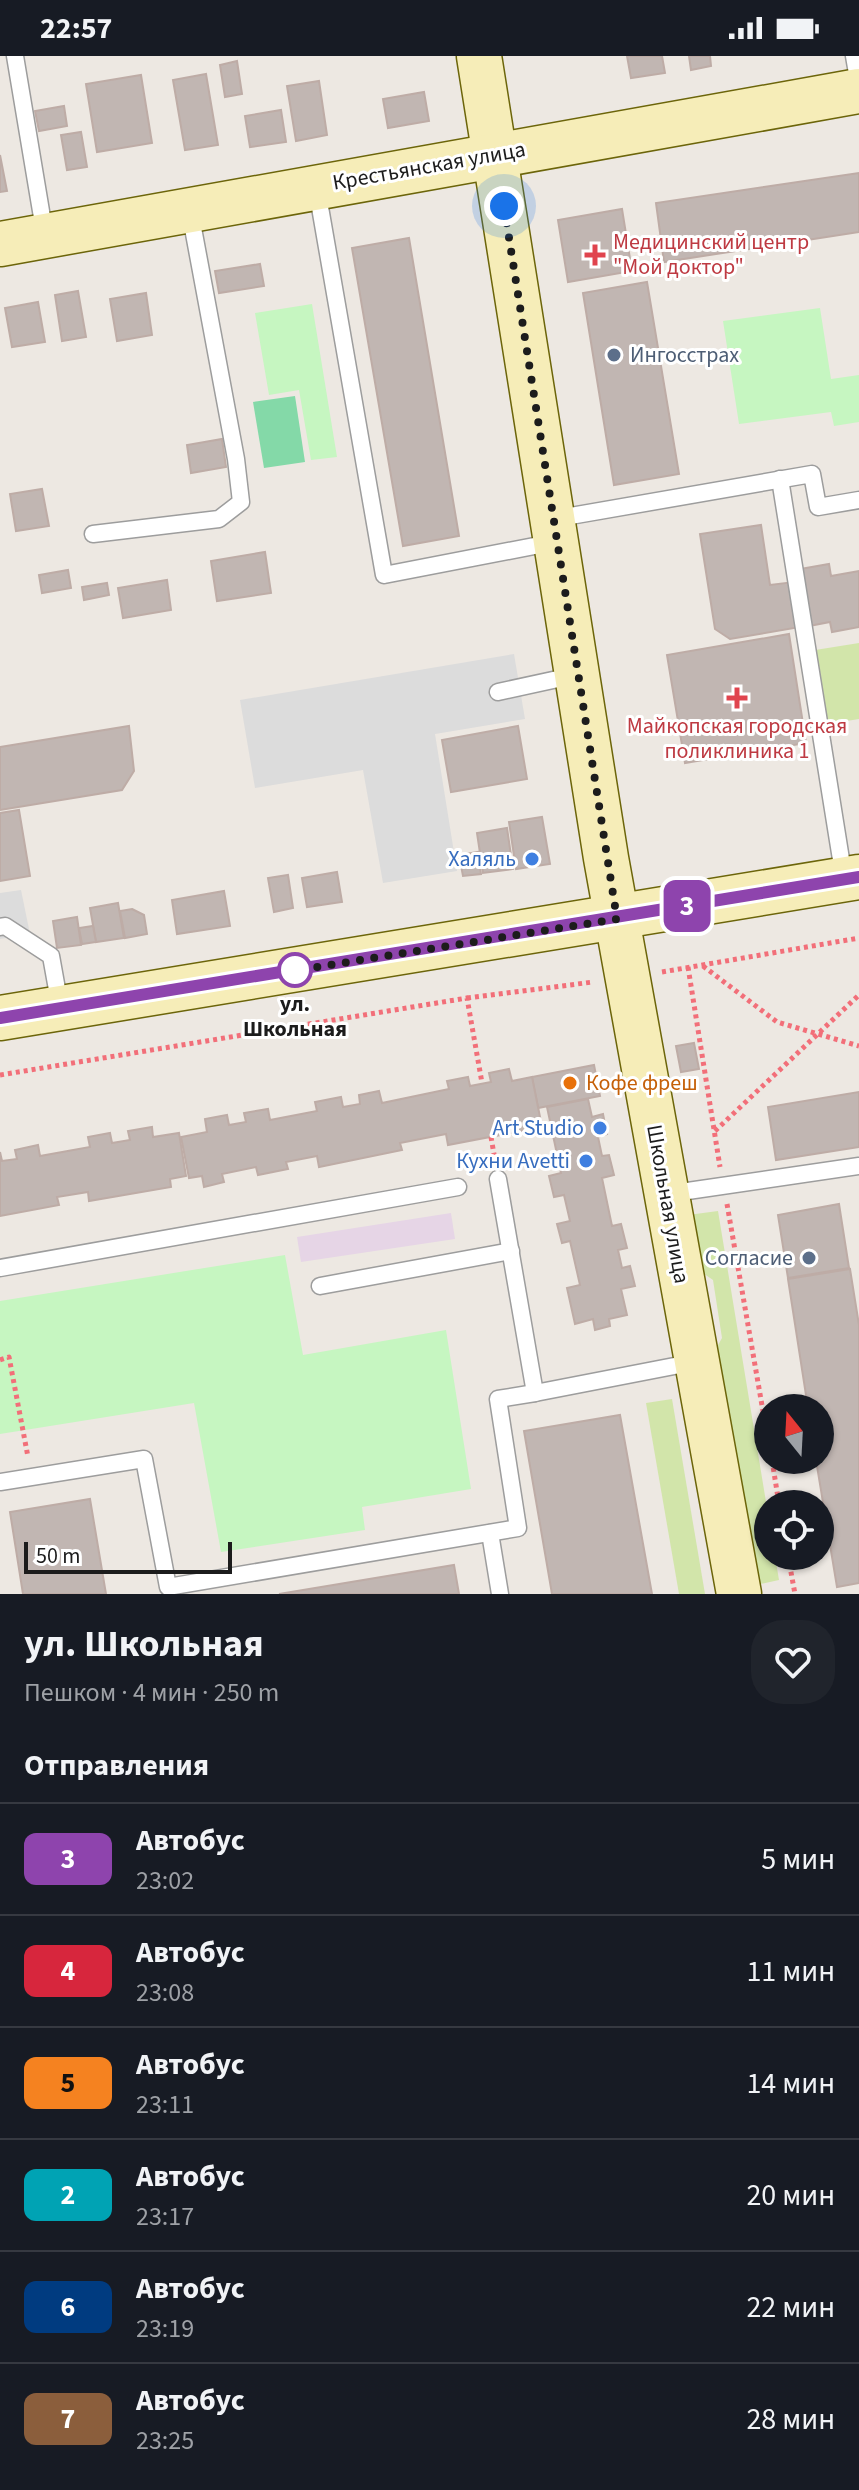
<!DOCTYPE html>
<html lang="ru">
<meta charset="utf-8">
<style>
body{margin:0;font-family:"Source Sans 3",sans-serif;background:#20242c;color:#f1f3f6;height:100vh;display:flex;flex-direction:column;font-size:30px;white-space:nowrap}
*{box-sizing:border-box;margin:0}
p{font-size:26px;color:#9ea1a6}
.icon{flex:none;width:44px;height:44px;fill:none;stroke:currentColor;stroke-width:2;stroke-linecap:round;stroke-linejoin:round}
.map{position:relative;height:1538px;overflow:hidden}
.sheet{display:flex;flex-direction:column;background:#171b24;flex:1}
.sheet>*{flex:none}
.badge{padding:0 16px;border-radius:12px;font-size:28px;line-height:52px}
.needle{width:52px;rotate:342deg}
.tools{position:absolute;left:754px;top:1338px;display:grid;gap:16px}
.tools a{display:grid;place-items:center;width:80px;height:80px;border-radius:50%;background:#171b24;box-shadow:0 2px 6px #0004;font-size:40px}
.scale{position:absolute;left:24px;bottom:20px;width:208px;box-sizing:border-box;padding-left:8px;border:4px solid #1c1c1c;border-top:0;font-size:22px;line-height:28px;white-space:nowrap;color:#1c1c1c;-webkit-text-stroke:6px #fff;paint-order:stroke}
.you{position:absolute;width:40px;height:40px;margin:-20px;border:6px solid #fff;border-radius:50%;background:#1a73e8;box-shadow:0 0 0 12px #1a73e833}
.map>.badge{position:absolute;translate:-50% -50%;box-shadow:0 0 0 4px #fff}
h2{padding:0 24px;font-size:30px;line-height:72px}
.round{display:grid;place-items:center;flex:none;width:84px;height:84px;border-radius:32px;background:#20242c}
.headline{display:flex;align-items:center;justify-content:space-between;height:136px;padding:0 24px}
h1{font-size:38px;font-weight:700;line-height:60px}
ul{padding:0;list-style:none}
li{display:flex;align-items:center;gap:24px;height:112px;padding:0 24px;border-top:2px solid #363941}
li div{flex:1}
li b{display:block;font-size:30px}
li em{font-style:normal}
li .badge{min-width:88px;font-weight:700;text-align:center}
.status{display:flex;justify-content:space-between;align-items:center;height:56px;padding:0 40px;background:#171b24;direction:ltr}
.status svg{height:22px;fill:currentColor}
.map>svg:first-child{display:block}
</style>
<div class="status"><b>22:57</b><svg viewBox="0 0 49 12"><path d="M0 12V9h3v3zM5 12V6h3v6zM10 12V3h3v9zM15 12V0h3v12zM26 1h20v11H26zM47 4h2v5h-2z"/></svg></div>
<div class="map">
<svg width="859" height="1538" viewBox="0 0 859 1538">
<rect width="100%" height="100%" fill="#ede8e2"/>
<path fill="#e6d5e6" d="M451,1157L455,1183L301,1206L297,1181Z"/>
<g fill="#d2e5aa">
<path d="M859,587V663L822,669L809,595Z"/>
<path d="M718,1155L768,1458V1500H775L779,1524L756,1529L713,1298L722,1282L713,1224L697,1213L688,1159Z"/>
<path d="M672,1343L705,1538H679L646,1347Z"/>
</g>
<g fill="#c6f6c1">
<path d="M312,248L337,401L311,404L299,334L269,339L255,257Z"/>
<path d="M820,252L831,323L859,319V366L834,370L831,356L739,368L723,265Z"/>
<path d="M285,1199L303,1299L446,1274L471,1433L362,1451L365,1474L221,1496L194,1347L0,1378V1245Z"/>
</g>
<path fill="#84d9a8" d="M295,340L305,406L264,412L253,346Z"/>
<g fill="#dcdcdc">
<path d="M514,598L525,663L435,678L457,815L383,827L363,714L255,732L240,644Z"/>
<path d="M21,834L30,878L0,883V837Z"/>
</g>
<g fill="#c1b6b2" stroke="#beaca6" stroke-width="2">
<path d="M627,0H662L665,17L631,22Z"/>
<path d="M689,0H710L711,10L691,14Z"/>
<path d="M237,5L242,38L225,41L220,9Z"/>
<path d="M206,18L218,89L185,94L173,24Z"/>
<path d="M141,19L152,87L97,96L86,28Z"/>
<path d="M319,25L327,79L296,85L287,30Z"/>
<path d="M424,36L429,65L388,72L383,43Z"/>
<path d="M64,50L67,70L39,75L35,55Z"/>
<path d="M281,54L286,86L250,91L245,60Z"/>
<path d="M81,76L87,111L67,114L61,79Z"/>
<path d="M0,99L7,135L0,136Z"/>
<path d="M859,117V176L664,206L656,147Z"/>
<path d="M622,153L632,215L568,226L558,164Z"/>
<path d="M409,182L459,480L403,490L352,192Z"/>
<path d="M260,208L264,230L219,237L215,215Z"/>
<path d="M647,226L679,418L614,429L583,237Z"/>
<path d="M78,235L86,281L62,285L55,239Z"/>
<path d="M146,237L152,279L117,285L110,243Z"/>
<path d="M38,246L45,286L12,291L5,252Z"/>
<path d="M222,383L226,411L191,417L187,389Z"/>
<path d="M42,433L49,470L16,475L10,438Z"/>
<path d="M761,469L770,529L794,526L800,571L730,583L715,573L700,478Z"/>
<path d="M265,496L271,537L217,545L211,505Z"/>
<path d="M829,508L831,520L859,515V571L832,576L830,566L809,570L800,513Z"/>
<path d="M68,514L71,532L42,537L39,519Z"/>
<path d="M167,524L171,554L123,562L118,532Z"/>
<path d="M107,527L109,539L84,544L82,531Z"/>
<path d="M789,578L806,687L685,707L667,599Z"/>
<path d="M129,670L134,715L122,734L0,754V691Z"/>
<path d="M518,670L527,723L451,736L442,684Z"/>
<path d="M19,754L30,820L0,825V757Z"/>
<path d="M542,761L550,808L516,813L509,766Z"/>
<path d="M507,772L513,813L483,817L477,777Z"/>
<path d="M478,796L481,818L463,820L459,799Z"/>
<path d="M337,816L342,846L307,851L302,822Z"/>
<path d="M288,819L293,852L274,856L268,822Z"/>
<path d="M224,835L230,870L177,878L172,844Z"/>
<path d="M118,847L124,882L96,886L90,852Z"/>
<path d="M132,853L144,859L147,878L125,882L120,855Z"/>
<path d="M77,861L81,889L57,892L53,865Z"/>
<path d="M93,870L96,886L82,888L79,872Z"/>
<path d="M694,987L699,1013L681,1016L676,990Z"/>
<path d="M594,1009L600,1040L538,1052L532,1021Z"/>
<path d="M509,1013L512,1025L532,1021L542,1071L448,1089L446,1078L400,1087L402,1094L319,1111L317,1100L286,1106L288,1113L258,1119L256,1111L222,1118L224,1126L204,1131L202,1120L189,1122L181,1081L207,1076L205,1063L227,1059L229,1069L246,1066L244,1057L268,1053L270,1064L317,1055L315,1046L341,1041L343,1051L360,1048L359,1039L379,1035L382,1047L449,1033L447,1025L468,1021L470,1030L491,1026L489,1017Z"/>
<path d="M859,1036V1091L776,1104L768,1051Z"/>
<path d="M588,1043L592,1061L603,1058L607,1078L598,1081L602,1100L609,1099L614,1119L602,1122L612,1170L621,1168L627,1192L618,1194L622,1212L630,1210L635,1230L621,1233L627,1259L609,1263L610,1270L595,1274L593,1263L575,1268L567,1232L580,1229L570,1185L562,1187L557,1168L570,1165L564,1139L554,1141L549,1120L561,1117L547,1051Z"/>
<path d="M152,1071L153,1081L179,1077L186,1120L170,1123L171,1131L89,1145L88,1136L57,1141L59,1149L0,1160V1096L2,1105L17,1103L15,1094L38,1089L40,1100L90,1091L88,1081L110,1077L112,1087L130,1084L128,1075Z"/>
<path d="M839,1148L849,1212L788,1222L778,1159Z"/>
<path d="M850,1213L859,1269V1527L837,1531L816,1404H820V1352H808L788,1223Z"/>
<path d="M620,1359L652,1538H552L524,1375Z"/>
<path d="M90,1443L106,1538H23L10,1456Z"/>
<path d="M454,1509L459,1538H279Z"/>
</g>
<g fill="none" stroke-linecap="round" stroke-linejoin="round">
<defs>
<g id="lane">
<path d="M15,0L45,179"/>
<path d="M854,0L859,29"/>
<path d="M317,134L384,519L555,486"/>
<path d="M780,423L844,822"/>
<path d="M553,463L812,418L818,451L859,444"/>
<path d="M93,478L219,463L241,446L236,403L190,156"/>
<path d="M498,636L576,619"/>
<path d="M0,871L5,870L51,900L60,950"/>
<path d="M498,1123L535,1337L695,1306"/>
<path d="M667,1138L859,1110"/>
<path d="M0,1212L458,1131"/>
<path d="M320,1230L511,1195"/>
<path d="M0,1426L144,1403L168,1531L518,1472L498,1343L535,1337"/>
<path d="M490,1477L500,1538"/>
</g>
<g id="secondary">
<path d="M479,0L606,802L739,1538"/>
<path d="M0,188L859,35"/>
<path d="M0,962L859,821"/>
</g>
</defs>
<use href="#lane" stroke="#9d9d9d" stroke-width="19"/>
<use href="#secondary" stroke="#6c650a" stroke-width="47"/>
<g stroke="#f26f79" stroke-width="5" stroke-dasharray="4 4" stroke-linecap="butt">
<path d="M703,910L777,966L859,990"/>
<path d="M688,911L720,1111"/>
<path d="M662,916L859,882"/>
<path d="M467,942L593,926"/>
<path d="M0,1019L467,942L482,1027"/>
<path d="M715,1075L859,939"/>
<path d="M491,1081L495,1104"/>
<path d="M727,1148L768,1384"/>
<path d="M0,1304L9,1301L28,1401"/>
<path d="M772,1404L779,1448"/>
<path d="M788,1500L795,1538"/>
</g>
<use href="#lane" stroke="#fff" stroke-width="16"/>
<use href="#secondary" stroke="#f6edb8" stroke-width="44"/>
</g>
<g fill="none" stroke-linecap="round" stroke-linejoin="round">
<defs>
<path id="line" d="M0,962L859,821"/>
</defs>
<use href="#line" stroke="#fff" stroke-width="18"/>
<use href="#line" stroke="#8e44ad" stroke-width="12"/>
<path stroke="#1c1c1c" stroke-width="8" stroke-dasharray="0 14.4" d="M295,914L292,915L617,863L504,150"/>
</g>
<g fill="#e0444e" stroke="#fff" stroke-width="3">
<path d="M591 187h8v8h8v8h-8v8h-8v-8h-8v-8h8z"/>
<path d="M733 630h8v8h8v8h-8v8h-8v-8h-8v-8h8z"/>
</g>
<g fill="#5c6f8a" stroke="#fff" stroke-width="3">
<circle cx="614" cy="299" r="8"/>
<circle cx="809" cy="1202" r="8"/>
</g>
<g fill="#3f7fe0" stroke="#fff" stroke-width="3">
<circle cx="532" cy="803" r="8"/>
<circle cx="600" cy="1072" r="8"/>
<circle cx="586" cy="1105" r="8"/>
</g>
<circle fill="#fff" stroke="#8e44ad" stroke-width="4" cx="295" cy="914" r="16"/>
<circle fill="#e8710a" stroke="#fff" stroke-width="3" cx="570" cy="1027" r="8"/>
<g text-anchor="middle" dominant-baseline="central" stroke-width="6" stroke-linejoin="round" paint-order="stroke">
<g font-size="22" fill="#1c1c1c" stroke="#fff">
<text transform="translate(429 110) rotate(-10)">Крестьянская улица</text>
<text transform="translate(668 1148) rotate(80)">Школьная улица</text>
</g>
<g font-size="22" fill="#be3a42" stroke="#fff" text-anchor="start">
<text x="613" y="186">Медицинский центр<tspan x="613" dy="25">"Мой доктор"</tspan></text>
<text x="737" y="670" text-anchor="middle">Майкопская городская<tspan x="737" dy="25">поликлиника 1</tspan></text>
</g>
<g font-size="22" fill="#4e5e75" stroke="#fff" text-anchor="start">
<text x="630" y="299">Ингосстрах</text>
<text x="793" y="1202" text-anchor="end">Согласие</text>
</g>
<g font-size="22" fill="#366cbe" stroke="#fff" text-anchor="end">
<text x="516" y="803">Халяль</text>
<text x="584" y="1072">Art Studio</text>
<text x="570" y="1105">Кухни Avetti</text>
</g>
<g font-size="22" font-weight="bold" fill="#1c1c1c" stroke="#fff">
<text x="295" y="948">ул.<tspan x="295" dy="25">Школьная</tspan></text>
</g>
<g font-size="22" fill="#c56008" stroke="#fff" text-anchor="start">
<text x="586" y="1027">Кофе фреш</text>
</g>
</g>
</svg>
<div class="tools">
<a><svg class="needle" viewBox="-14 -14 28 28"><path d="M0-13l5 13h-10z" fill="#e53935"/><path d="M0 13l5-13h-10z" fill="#9ea1a6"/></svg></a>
<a><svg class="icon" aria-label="locate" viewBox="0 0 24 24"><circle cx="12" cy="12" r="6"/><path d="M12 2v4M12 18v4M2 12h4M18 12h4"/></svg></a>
</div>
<div class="scale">50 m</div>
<div class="you" style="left:504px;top:150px"></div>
<b class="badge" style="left:687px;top:850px;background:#8e44ad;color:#fff">3</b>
</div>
<section class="sheet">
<div class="headline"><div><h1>ул. Школьная</h1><p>Пешком · 4 мин · 250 m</p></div><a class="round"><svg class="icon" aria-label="heart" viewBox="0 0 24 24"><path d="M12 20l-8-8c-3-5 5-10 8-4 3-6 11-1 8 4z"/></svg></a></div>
<h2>Отправления</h2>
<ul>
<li><span class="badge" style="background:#8e44ad;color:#fff">3</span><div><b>Автобус</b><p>23:02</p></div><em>5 мин</em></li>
<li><span class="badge" style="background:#d7263d;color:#fff">4</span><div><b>Автобус</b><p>23:08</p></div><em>11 мин</em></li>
<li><span class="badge" style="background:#f58220;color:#111">5</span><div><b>Автобус</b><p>23:11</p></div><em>14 мин</em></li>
<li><span class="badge" style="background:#00a3b4;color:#fff">2</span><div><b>Автобус</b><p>23:17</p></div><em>20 мин</em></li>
<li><span class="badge" style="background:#003b80;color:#fff">6</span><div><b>Автобус</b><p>23:19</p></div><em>22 мин</em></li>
<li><span class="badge" style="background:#8b5e3c;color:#fff">7</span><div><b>Автобус</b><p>23:25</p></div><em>28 мин</em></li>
</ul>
</section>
